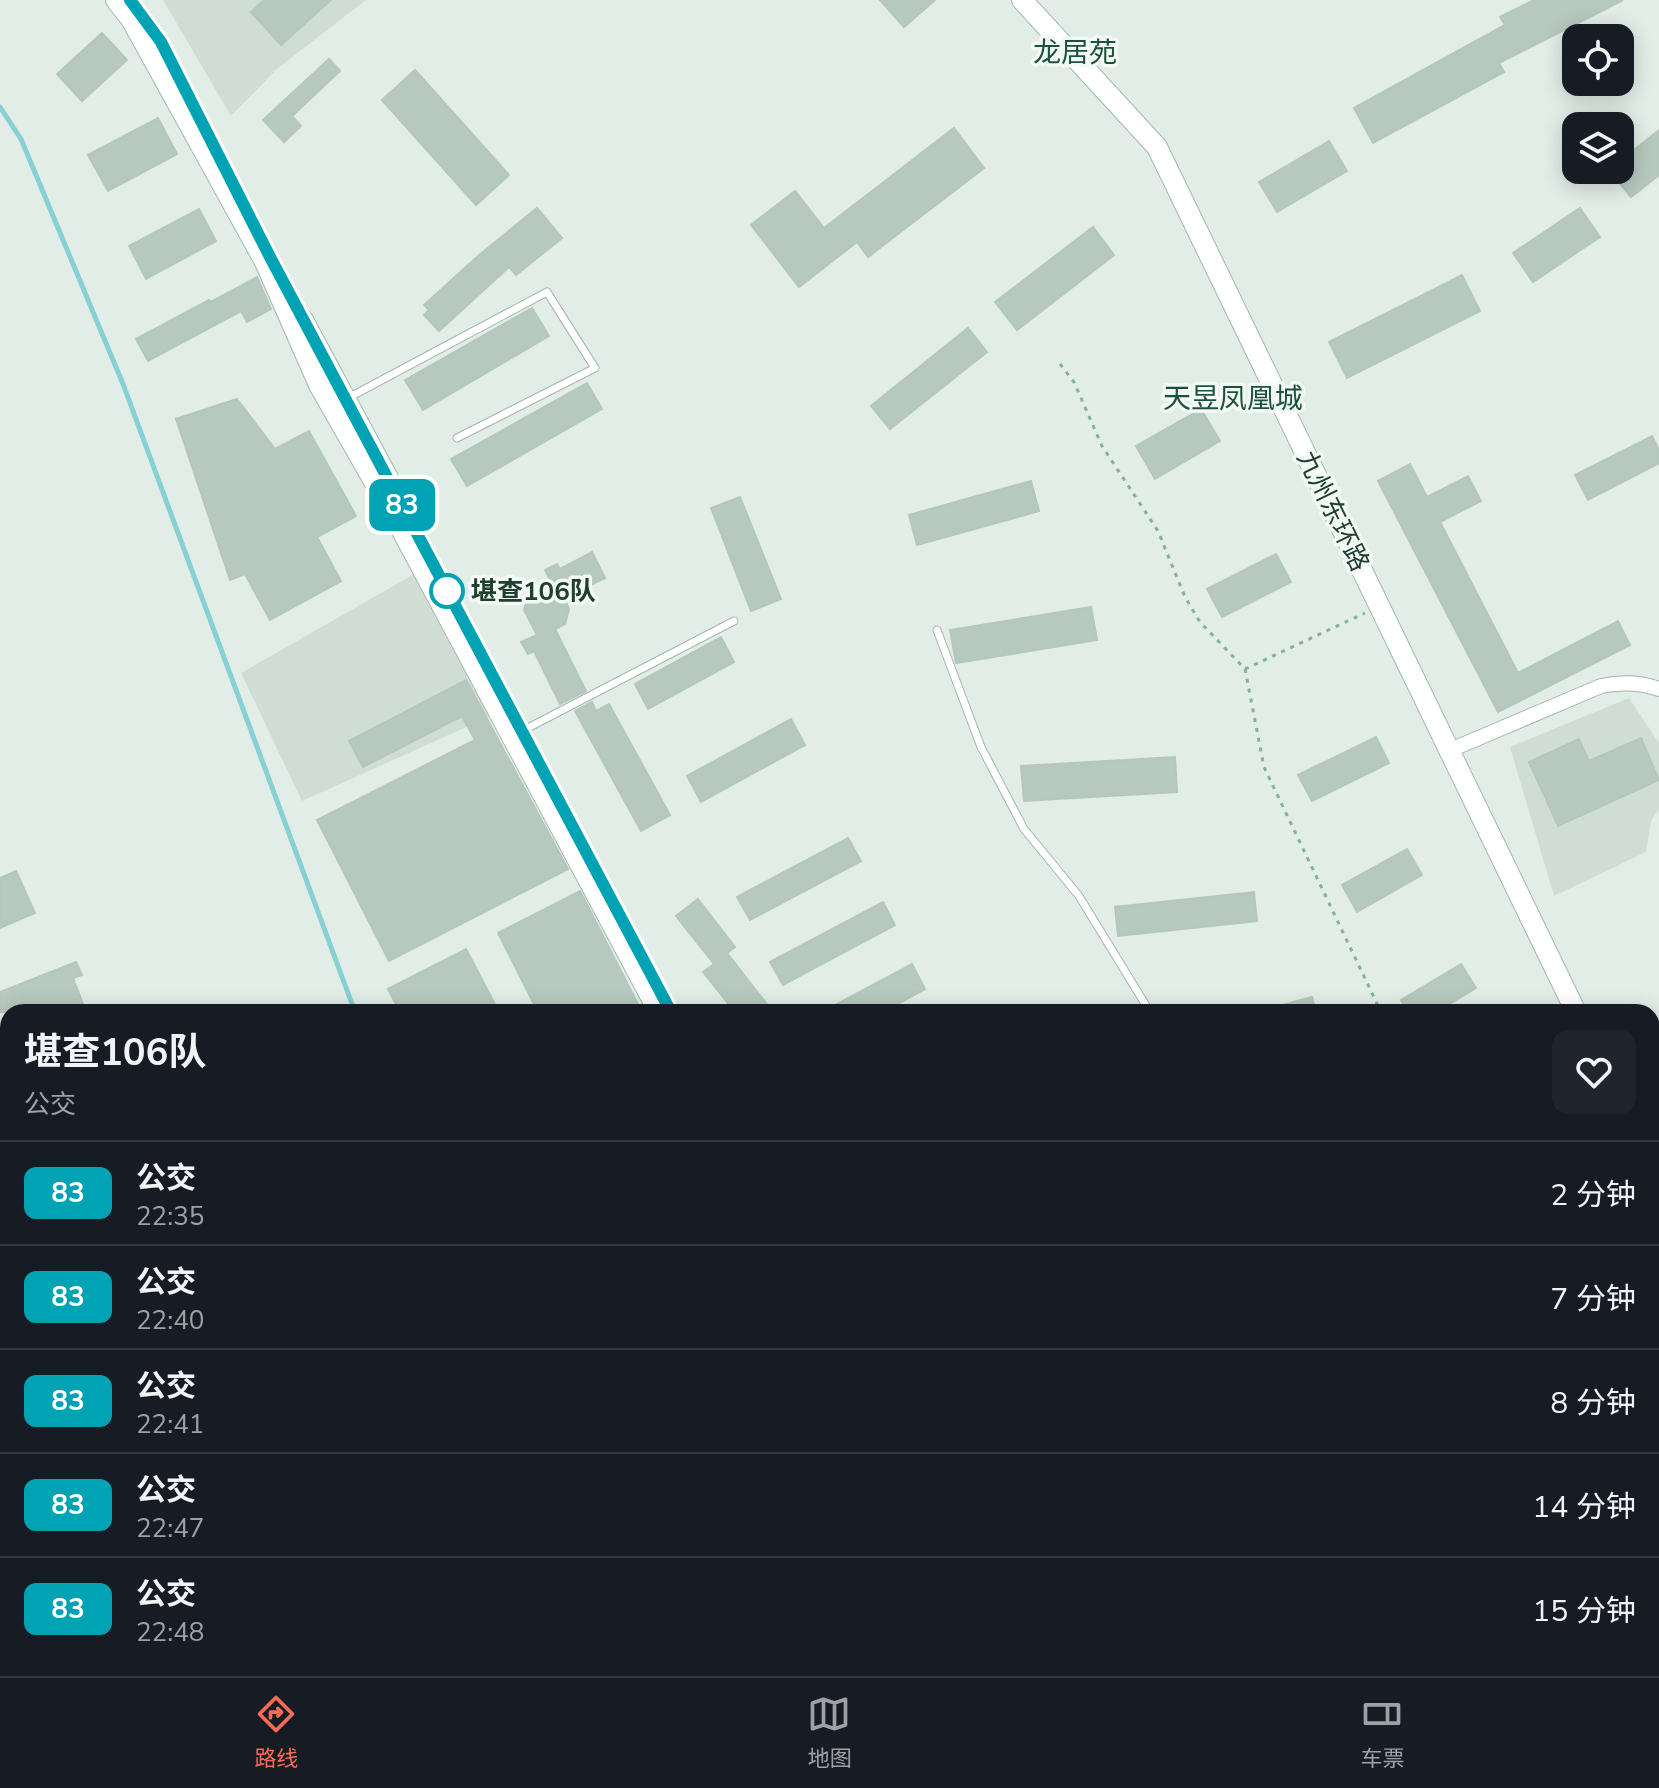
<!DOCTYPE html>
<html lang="zh">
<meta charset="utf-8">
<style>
body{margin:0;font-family:"Nunito Sans","Noto Sans SC",sans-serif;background:#20242c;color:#f1f3f6;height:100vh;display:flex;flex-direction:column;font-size:30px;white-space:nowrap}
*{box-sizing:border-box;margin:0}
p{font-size:26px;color:#9ea1a6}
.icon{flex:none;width:44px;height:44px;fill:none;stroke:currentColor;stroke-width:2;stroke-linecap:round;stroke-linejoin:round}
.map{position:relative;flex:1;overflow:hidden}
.sheet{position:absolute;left:0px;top:1004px;width:1660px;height:672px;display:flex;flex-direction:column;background:#171b24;border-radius:24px 24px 0 0;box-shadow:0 4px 20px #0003}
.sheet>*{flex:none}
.badge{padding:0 16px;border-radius:12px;font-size:28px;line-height:52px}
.buttons{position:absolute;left:1562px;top:24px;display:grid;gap:16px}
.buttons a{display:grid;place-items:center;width:72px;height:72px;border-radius:16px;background:#171b24;box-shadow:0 4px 20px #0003;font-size:40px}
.map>.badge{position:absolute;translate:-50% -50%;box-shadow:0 0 0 4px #fff}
.round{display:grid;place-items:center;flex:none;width:84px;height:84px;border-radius:16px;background:#20242c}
.summary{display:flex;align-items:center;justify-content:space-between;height:136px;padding:0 24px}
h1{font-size:38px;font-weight:700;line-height:60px}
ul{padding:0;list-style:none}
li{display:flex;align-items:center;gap:24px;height:104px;padding:0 24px;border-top:2px solid #363941}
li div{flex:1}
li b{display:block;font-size:30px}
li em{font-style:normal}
li .badge{min-width:88px;font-weight:700;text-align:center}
.menu{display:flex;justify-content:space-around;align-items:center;height:112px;border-top:2px solid #363941;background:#171b24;font-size:22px;color:#9ea1a6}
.menu a{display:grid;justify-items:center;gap:4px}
.menu .current{color:#f76c55}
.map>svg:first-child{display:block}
</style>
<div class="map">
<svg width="1659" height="1676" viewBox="0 0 1659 1676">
<rect width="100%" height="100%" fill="#e2ede7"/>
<g fill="#d0ddd5">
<path d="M163,0H366L278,68L231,116Z"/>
<path d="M416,573L491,716L302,801L241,673Z"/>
<path d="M1629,698L1659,743V809L1651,821L1646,852L1554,896L1510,747Z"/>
</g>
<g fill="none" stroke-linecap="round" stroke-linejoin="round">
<g stroke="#87d0d4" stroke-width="5">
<path d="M0,107L21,139L123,384L355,1012"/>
<path d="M884,1668L887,1676"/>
</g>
</g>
<g fill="#b7c8bf" stroke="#b4c7bd" stroke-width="2">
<path d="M264,0H331L281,45L251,12Z"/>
<path d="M880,0H935L904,27Z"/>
<path d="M1534,0H1623L1499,63L1504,72L1373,143L1354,108L1505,25L1500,17Z"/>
<path d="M102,33L127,60L82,101L57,74Z"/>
<path d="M329,59L340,71L292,116L301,126L284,142L263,120Z"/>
<path d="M415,70L509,175L476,205L382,100Z"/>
<path d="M158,118L177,154L108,191L88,155Z"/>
<path d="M954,128L984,168L868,257L857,242L799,287L751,225L795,191L824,228Z"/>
<path d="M1659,130V175L1631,197L1609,170H1620V161Z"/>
<path d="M1329,141L1347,171L1277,212L1259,182Z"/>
<path d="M537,208L562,238L516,275L509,267L439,331L424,315L429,310L424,305L478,256Z"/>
<path d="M1580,208L1600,237L1533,282L1513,253Z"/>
<path d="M199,209L216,241L146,279L129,246Z"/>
<path d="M1093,227L1114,255L1017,330L995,302Z"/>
<path d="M1462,275L1480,311L1347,378L1329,342Z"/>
<path d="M257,277L271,309L247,322L241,311L148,361L136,339L209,300L211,302Z"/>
<path d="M532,308L549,336L423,410L405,380Z"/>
<path d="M968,328L987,352L890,429L871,406Z"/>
<path d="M587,383L602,409L467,486L451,459Z"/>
<path d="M237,399L275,449L309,431L356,516L317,537L341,581L270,620L245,574L230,580L176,419Z"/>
<path d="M1201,409L1220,441L1155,479L1136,446Z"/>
<path d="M1652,436L1659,450V463L1588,500L1575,475Z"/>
<path d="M1410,464L1427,497L1468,476L1481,501L1440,522L1518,673L1618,621L1630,645L1498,712L1378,481Z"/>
<path d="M1031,481L1039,511L917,545L909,515Z"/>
<path d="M740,497L781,599L751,611L711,508Z"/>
<path d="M592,552L605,578L564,598L569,609L565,624L555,629L586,691L560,704L534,651L528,654L521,642L537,635L524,610L528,596L552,584L545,570L557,564L560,569Z"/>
<path d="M1276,554L1291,582L1222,617L1207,589Z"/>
<path d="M1091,607L1097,640L956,663L950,630Z"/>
<path d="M721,637L734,662L648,709L635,684Z"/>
<path d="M466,680L568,869L389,961L317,820L475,740L462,716L363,767L349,741Z"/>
<path d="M592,702L596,711L609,704L670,815L641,831L575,711Z"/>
<path d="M791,719L805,745L701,802L687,776Z"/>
<path d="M1376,737L1389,763L1312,801L1298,775Z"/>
<path d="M1641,738L1659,780L1558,826L1529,762L1579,739L1589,761Z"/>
<path d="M1175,757L1177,792L1024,801L1021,766Z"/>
<path d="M848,838L861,861L750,920L737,897Z"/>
<path d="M1407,849L1422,875L1357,912L1342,885Z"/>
<path d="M16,871L35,913L0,928V878Z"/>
<path d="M580,891L642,1012H538L498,933Z"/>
<path d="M1254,892L1257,921L1118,936L1115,907Z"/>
<path d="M698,899L735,947L727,953L773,1012H735L703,972L714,964L676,916Z"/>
<path d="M883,902L895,925L783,985L770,962Z"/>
<path d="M466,949L499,1012H400L388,989Z"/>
<path d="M76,962L82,975L73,978L86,1012H0V992Z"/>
<path d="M912,964L925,989L883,1012H822Z"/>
<path d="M1461,964L1476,988L1436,1012H1408L1401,1000Z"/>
<path d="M1312,997L1316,1012H1272L1271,1008Z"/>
</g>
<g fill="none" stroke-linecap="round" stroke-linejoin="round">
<defs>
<g id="service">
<path d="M348,398L547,292L595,368L457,438"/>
<path d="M937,630L981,747L1024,829L1079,896L1150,1012"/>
<path d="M522,731L734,621"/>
<path d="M1369,1668L1370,1676"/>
</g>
<g id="minor">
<path d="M1448,751L1601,686C1621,682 1640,682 1659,689"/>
<path d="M1209,1668L1211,1676"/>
<path d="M1004,1672L1021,1668"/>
</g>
<g id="tertiary">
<path d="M0,1404L8,1425"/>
<path d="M0,1436L8,1458"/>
<path d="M82,1668L84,1676"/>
<path d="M98,1668L100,1676"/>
</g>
<g id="secondary">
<path d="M116,0L131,19L265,262L319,385L399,525L659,1012"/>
<path d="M1022,0L1157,147L1576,1012"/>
<path d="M303,320L390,482"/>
<path d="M1652,1169L1659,1183"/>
<path d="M905,1668L907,1676"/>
<path d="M921,1668L922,1676"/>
</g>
</defs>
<use href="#service" stroke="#a4b5ad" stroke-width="9"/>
<use href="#minor" stroke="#a4b5ad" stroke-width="16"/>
<use href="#tertiary" stroke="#a4b5ad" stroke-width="20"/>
<use href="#secondary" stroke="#a0b9ad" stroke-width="22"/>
<g stroke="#81b29d" stroke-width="3" stroke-dasharray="4 6" stroke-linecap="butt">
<path d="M1060,364L1074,382L1102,446L1158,531L1185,597L1200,622L1245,669L1264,767L1381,1012"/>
<path d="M1245,669L1365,613"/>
</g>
<use href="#service" stroke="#fff" stroke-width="7"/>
<use href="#minor" stroke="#fff" stroke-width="14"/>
<use href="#tertiary" stroke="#fff" stroke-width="18"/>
<use href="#secondary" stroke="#fff" stroke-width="20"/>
</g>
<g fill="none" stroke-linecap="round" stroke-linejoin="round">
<defs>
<path id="line" d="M130,0L161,42L270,257L671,1012"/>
</defs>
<use href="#line" stroke="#fff" stroke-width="18"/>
<use href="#line" stroke="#00a3b4" stroke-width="12"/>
</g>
<circle fill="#fff" stroke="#00a3b4" stroke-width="4" cx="447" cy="591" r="16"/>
<g text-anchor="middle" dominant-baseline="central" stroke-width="7" stroke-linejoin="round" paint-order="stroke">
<g font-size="26" fill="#213e33" stroke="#f2f9f5">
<text transform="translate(1333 511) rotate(64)">九州东环路</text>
</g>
<g font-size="26" font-weight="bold" fill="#213e33" stroke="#f2f9f5" text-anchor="start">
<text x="471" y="591">堪查106队</text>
</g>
<g font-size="28" fill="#1c513f" stroke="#f2f9f5">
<text x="1075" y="53">龙居苑</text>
<text x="1233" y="399">天昱凤凰城</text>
</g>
</g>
</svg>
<div class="buttons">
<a><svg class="icon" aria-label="locate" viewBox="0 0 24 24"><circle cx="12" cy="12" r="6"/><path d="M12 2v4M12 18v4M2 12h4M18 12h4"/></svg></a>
<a><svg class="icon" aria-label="layers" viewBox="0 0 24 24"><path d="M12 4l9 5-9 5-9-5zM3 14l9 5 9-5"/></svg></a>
</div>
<b class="badge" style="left:402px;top:505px;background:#00a3b4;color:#fff">83</b>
<section class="sheet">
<div class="summary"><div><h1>堪查106队</h1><p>公交</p></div><a class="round"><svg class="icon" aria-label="heart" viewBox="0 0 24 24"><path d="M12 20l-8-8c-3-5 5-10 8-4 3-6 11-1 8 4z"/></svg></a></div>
<ul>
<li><span class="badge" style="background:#00a3b4;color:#fff">83</span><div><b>公交</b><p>22:35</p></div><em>2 分钟</em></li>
<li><span class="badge" style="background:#00a3b4;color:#fff">83</span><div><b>公交</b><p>22:40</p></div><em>7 分钟</em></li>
<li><span class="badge" style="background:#00a3b4;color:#fff">83</span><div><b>公交</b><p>22:41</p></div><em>8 分钟</em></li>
<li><span class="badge" style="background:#00a3b4;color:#fff">83</span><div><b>公交</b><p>22:47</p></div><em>14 分钟</em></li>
<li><span class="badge" style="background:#00a3b4;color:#fff">83</span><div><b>公交</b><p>22:48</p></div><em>15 分钟</em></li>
</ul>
</section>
</div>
<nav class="menu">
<a class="current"><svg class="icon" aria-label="directions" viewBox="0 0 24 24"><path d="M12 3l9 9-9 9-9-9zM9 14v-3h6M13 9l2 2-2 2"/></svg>路线</a>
<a><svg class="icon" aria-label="map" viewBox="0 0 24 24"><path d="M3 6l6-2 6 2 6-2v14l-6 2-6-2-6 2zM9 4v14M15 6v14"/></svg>地图</a>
<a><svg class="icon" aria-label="tickets" viewBox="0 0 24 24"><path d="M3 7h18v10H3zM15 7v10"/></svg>车票</a>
</nav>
